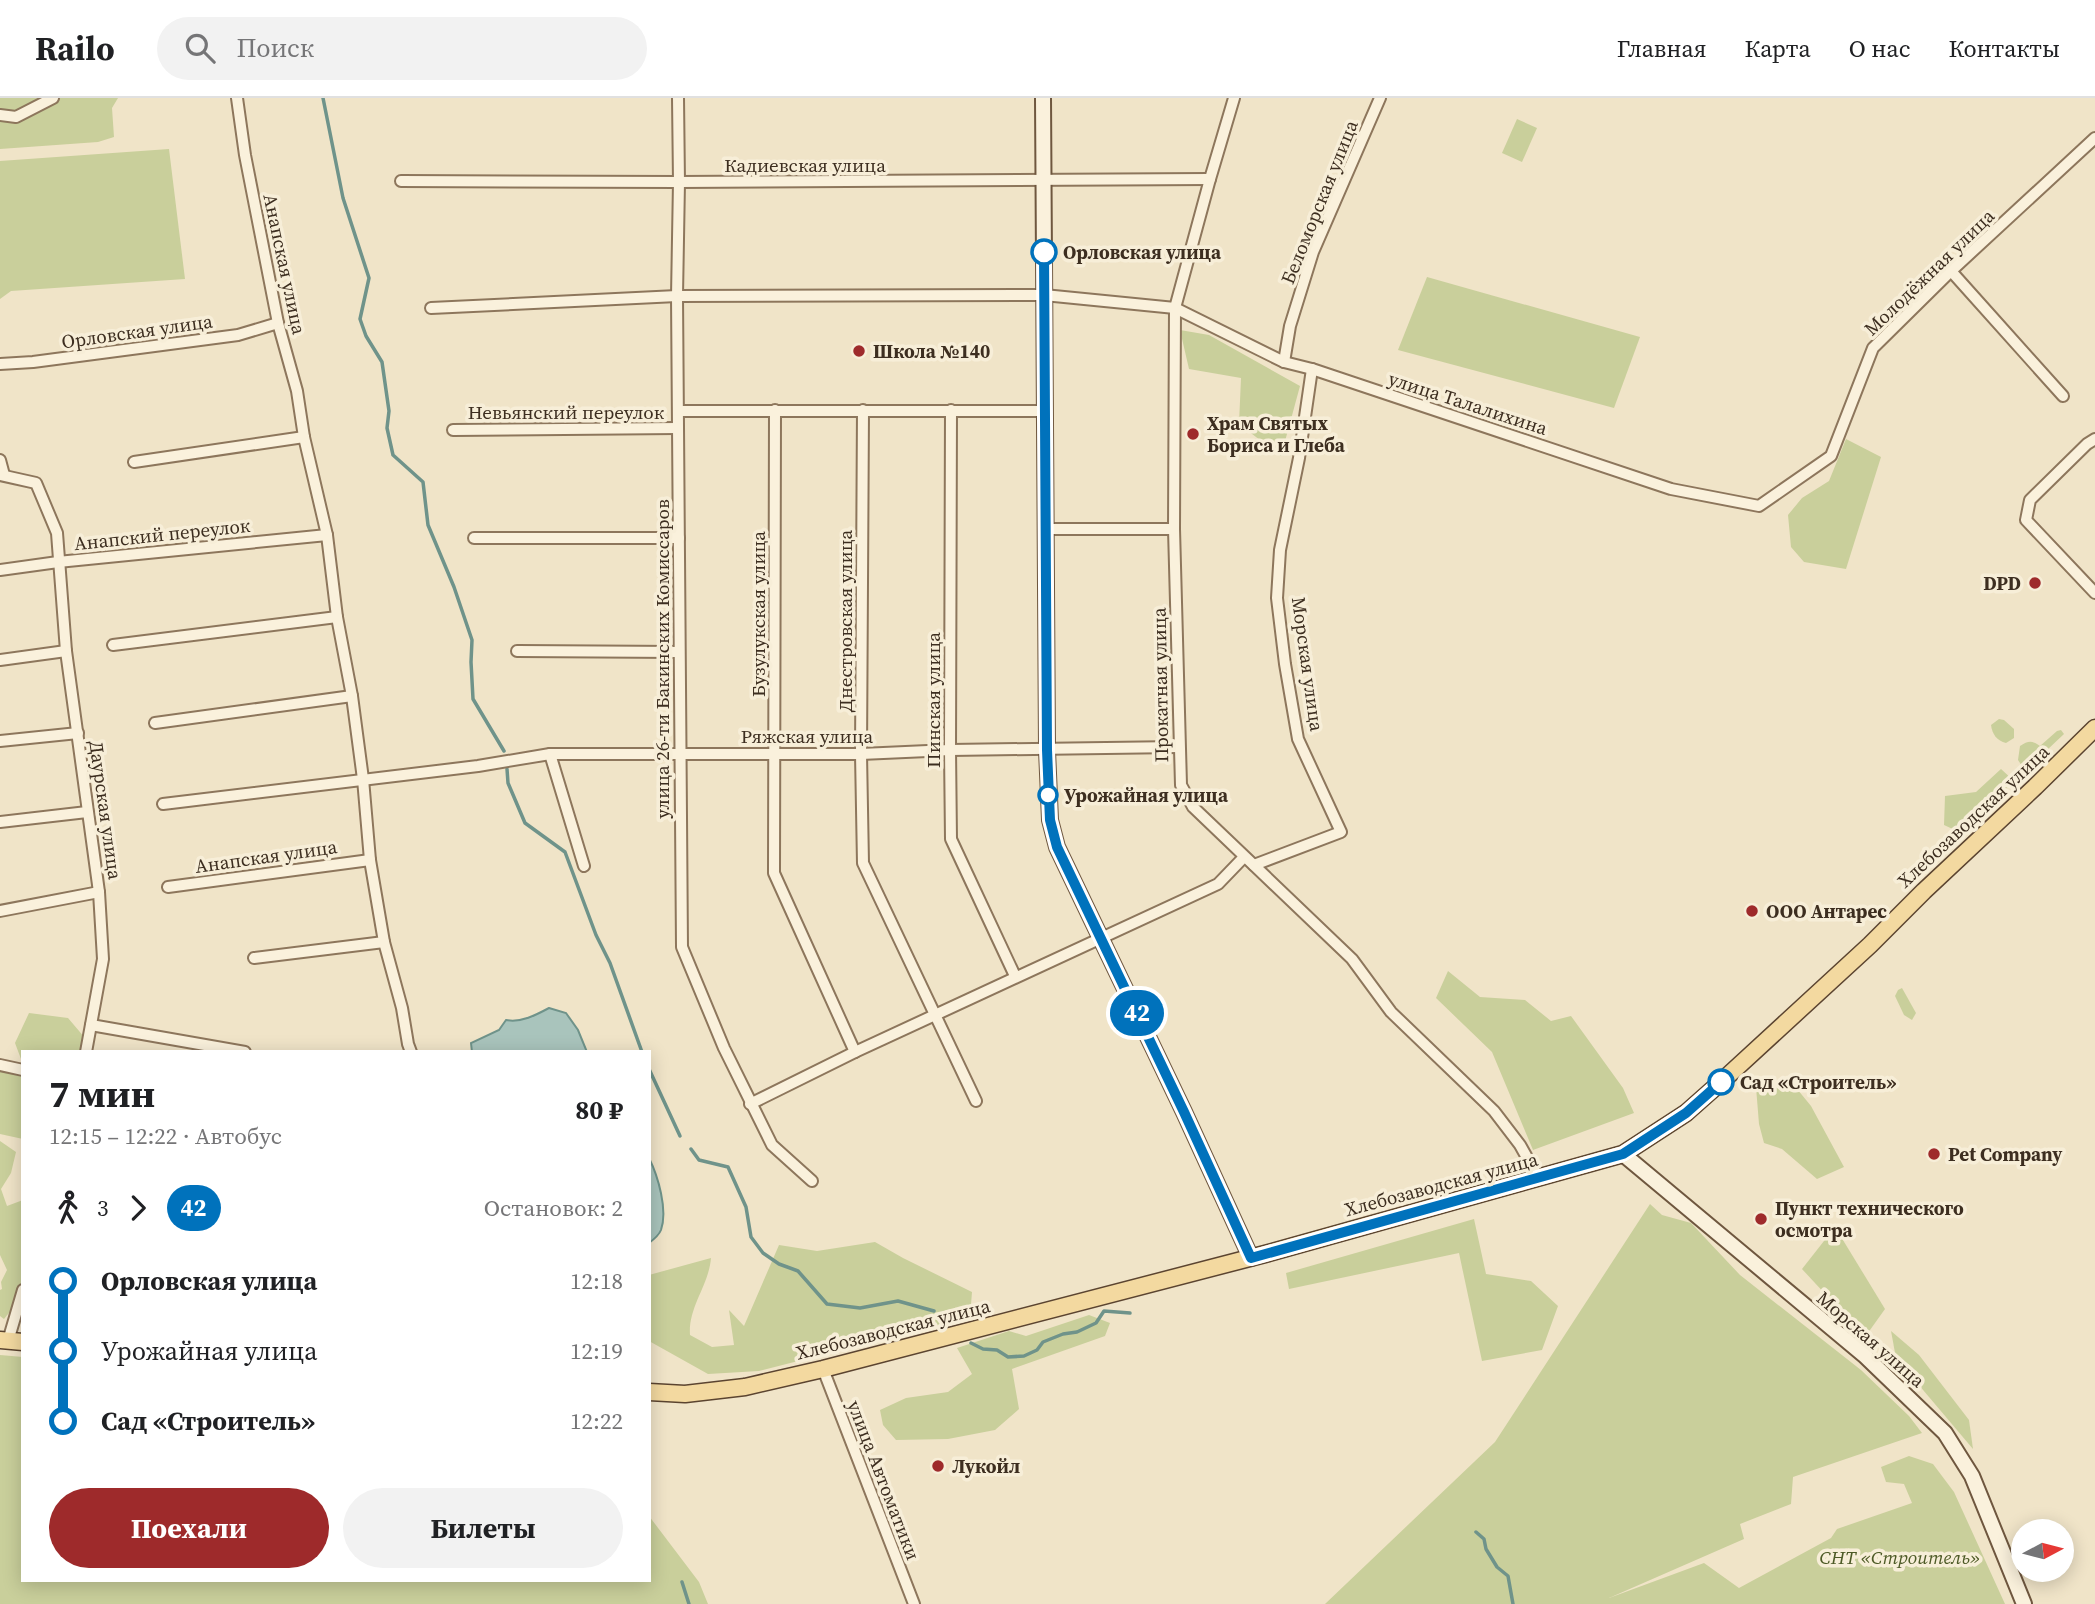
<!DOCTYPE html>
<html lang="ru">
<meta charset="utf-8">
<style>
body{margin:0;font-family:"Source Serif 4",serif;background:#f2f2f2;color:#202124;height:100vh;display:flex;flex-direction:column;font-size:26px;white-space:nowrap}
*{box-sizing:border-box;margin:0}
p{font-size:23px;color:#757577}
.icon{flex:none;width:38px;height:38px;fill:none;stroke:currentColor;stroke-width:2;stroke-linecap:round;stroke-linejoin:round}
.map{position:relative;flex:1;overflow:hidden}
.panel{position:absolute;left:21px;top:952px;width:630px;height:532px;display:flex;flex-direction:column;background:#fff;border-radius:0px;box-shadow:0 4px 18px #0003}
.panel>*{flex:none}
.badge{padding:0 14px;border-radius:23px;font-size:24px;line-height:46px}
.needle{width:46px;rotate:83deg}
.buttons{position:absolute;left:2011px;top:1421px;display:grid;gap:14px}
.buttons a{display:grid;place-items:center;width:63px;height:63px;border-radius:50%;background:#fff;box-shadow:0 4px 18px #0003;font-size:35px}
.map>.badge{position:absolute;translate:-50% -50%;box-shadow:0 0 0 4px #fff}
.legs{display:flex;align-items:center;gap:10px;height:77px;padding:0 28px;font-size:23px}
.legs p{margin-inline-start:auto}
.summary{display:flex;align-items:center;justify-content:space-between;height:119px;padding:0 28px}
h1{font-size:38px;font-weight:700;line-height:52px}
.button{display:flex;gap:14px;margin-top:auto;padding:14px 28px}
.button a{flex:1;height:80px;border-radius:42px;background:#9e2a2b;color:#fff;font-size:28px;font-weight:700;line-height:80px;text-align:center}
.button a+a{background:#f2f2f2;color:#202124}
ul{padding:0 28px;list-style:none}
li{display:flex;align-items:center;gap:24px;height:70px;font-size:26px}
li i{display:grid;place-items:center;width:10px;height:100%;margin:0 9px;background:currentColor}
li i::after{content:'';width:18px;height:18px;margin:-9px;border:5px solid;border-radius:50%;background:#fff}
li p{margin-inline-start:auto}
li:first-child i{background:linear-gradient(#0000 50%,currentColor 0)}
li:last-child i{background:linear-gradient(currentColor 50%,#0000 0)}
header{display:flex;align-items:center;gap:42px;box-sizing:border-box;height:98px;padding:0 35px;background:#fff;border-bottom:2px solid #e0e0e0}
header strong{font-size:33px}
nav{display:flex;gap:38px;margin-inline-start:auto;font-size:24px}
.search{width:490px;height:63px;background:#f2f2f2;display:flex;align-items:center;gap:18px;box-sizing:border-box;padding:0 24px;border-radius:38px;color:#757577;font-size:26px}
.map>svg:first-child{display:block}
</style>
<header>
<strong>Railo</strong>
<div class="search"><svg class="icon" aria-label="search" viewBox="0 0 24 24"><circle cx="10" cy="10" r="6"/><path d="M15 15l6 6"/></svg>Поиск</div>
<nav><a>Главная</a><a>Карта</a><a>О нас</a><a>Контакты</a></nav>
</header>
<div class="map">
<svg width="2095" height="1506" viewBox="0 0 2095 1506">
<rect width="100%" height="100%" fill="#f0e4c8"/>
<g fill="#c9cf9b">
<path d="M0,0H118L112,10L114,39L98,44L0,51Z"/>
<path d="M1517,21L1537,30L1522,64L1502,55Z"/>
<path d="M169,51L185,181L11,193L0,201V63Z"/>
<path d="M1427,179L1640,239L1614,310L1398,252Z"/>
<path d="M1180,232L1209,237L1300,288L1281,358L1239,326L1241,280L1189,271Z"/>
<path d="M1846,341L1881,359L1846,471L1804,464L1791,449L1788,417L1802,400L1829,383Z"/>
<path d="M1999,621L2004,622L2014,631V640L2006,645C1997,643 1992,636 1991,627Z"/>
<path d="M2061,632L2064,636L2028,670L2022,668L2018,662L2020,648C2028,643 2032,642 2040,648L2057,633Z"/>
<path d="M2001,671L2014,683L1957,733L1944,727L1945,698L1976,694Z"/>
<path d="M1448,873L1480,899L1525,902L1551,923L1571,918L1623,990L1634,1015L1533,1052L1492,954L1436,900Z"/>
<path d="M1902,890L1916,915L1912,922L1904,917L1895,898L1898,892Z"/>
<path d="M29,915L68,920L85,940L82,954H23V961H21L15,945Z"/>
<path d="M0,970H23V1041L0,1036Z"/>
<path d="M1793,986L1811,1008L1844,1069L1817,1081L1782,1051L1764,1045L1759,1026L1756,989Z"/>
<path d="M0,1043L16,1054L11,1075L1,1091L7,1108L23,1102V1180L16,1206L4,1221L0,1218V1192L2,1191L1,1184L7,1172L0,1157Z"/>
<path d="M1650,1106L1662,1117L1691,1125L1740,1177L1861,1272L1909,1318L1922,1335L1793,1379L1791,1406L1740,1426L1744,1441L1609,1500L1704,1465L1739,1490L1831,1440L1837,1431L1912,1405L1904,1386L1886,1384L1881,1369L1909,1358L1933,1366L1954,1394L2005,1506H1325L1495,1344Z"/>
<path d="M1474,1121L1486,1176L1531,1183L1558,1208L1542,1252L1482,1263L1459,1155L1289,1191L1286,1175Z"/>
<path d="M1835,1129L1885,1211L1865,1239L1802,1171Z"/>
<path d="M875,1144L903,1160L972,1194L970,1219L759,1273L708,1276L649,1243V1177L711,1160C709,1187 688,1209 690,1237L712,1249L734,1247L729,1212L744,1228L779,1147L817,1153Z"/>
<path d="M1089,1217L1110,1225L1105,1238L1012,1271L1019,1311L995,1332L948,1341L896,1342L883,1327L880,1312L906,1300L948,1294L972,1276L957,1250L1009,1233L1026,1238Z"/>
<path d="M1891,1233L1919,1257L1969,1322L1973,1351L1896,1260Z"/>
<path d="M0,1257L23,1259V1482H649V1418L699,1484L708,1506H0Z"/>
</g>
<g fill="#a9c4bc" stroke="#6f938a" stroke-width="2">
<path d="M549,910L566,915L578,932L587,954H472L471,945L499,932L506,922C521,925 536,917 549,910Z"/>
<path d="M649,1060C658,1078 668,1112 661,1132C659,1137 653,1142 649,1145Z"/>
</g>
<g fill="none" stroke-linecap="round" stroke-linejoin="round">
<g stroke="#6f938a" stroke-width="3.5">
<path d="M323,0L343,100L369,180L360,221L366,238L382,264L389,313L387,330L393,357L423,384L428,427L454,489L472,542L471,564L473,601L504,653"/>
<path d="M507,671L508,685L525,725L565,754L596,837L610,865L642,954"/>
<path d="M649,971L680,1038"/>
<path d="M691,1051L699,1062L728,1069L746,1109L751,1139L763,1155L779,1166L798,1173L827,1206L860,1210L898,1203L934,1213"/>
<path d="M971,1245L983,1251L997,1252L1008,1259L1024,1258L1037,1252L1043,1244L1063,1236L1077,1234L1096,1225L1104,1213L1130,1215"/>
<path d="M1476,1434L1484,1441L1486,1451L1497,1469L1508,1478L1513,1506"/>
<path d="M682,1484L689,1506"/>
</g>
<defs>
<g id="street">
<path d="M237,0L245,57L278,225L297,293L304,339L327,437L337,519L352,598L363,681L370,762L384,844L402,910L408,946L411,954"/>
<path d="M678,0L679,84L677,198L682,849L724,950L772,1047L812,1083"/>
<path d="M1234,0L1210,81L1175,210L1174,431L1181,687L1193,709L1352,861L1391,914L1494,1013L1520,1047L1539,1081"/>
<path d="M0,17L16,19L53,0"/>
<path d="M401,83L679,84L1210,81"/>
<path d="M1951,173L2063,298"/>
<path d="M431,210L677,198L1044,197L1175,210L1284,264L1312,271L1671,391L1759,408L1831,358L1873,250L1951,173L2095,40"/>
<path d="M1284,264L1290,228L1313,154L1380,0"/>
<path d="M0,266L33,264L238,237L278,225"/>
<path d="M775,312L774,775L855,954"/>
<path d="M863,312L861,656L863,765L976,1003"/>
<path d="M951,312L950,652L951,741L1015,878"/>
<path d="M679,313H1044"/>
<path d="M453,332L678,330"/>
<path d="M2095,341L2087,346L2030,402L2026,422L2095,495"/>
<path d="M0,362L4,377"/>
<path d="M134,364L304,339"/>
<path d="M0,377L36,385L57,435L66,553L99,794L103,861L86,954"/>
<path d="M1046,431H1174"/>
<path d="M474,440H679"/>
<path d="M0,472L58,464L327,437"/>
<path d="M113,547L337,519"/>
<path d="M517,553L679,554"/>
<path d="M0,562L66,553"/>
<path d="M155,625L352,598"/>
<path d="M0,643L78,635"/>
<path d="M163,706L478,668L550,656"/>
<path d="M0,724L87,714"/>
<path d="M1254,767L1341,734L1298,641L1285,566L1277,500L1280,452L1299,360L1312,271"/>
<path d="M584,768L550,656H861L950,652L1178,649"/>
<path d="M168,789L370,762"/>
<path d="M0,813L99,794"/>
<path d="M254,860L384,844"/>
<path d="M91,927L245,954"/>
<path d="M0,967L23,972"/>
<path d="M750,1006L855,954L1218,786L1244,759"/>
<path d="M8,1243L23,1192"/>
<path d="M823,1271L914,1506"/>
</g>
<g id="secondary">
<path d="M1043,0L1047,652L1050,722L1057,749L1184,1014L1251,1160"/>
<path d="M1623,1056L1864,1257L1945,1335L1972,1378L2024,1506"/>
</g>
<g id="primary">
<path d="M0,1242L23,1244"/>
<path d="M649,1294L685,1296L745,1289L823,1271L1265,1156L1623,1056L1686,1015L1721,984L1870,847L1924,793L2035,689L2095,630"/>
</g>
</defs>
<use href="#street" stroke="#8d765c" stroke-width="14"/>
<use href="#secondary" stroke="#6f573f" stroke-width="18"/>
<use href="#primary" stroke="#5b4430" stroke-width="19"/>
<use href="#street" stroke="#faf1dc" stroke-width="10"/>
<use href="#secondary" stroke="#faf1dc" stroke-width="14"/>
<use href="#primary" stroke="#f3d9a0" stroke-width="16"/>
</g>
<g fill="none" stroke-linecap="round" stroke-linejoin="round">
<defs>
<path id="line-1" d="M1044,154L1047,652L1050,722L1057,749L1184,1014L1251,1160L1623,1056L1686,1015L1721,984"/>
</defs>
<use href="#line-1" stroke="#fff" stroke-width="16"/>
<use href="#line-1" stroke="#0072bc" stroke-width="10"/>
</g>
<g fill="#fff" stroke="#0072bc" stroke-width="3.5">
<circle cx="1044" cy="154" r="12"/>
<circle cx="1048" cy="697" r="9"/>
<circle cx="1721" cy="984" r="12"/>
</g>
<g fill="#9e2a2b" stroke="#f7eed8" stroke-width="2.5">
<circle cx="859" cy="253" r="7"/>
<circle cx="1193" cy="336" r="7"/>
<circle cx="2035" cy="485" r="7"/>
<circle cx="1752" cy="813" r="7"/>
<circle cx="1934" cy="1056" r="7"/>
<circle cx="1761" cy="1121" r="7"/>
<circle cx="938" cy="1368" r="7"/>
</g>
<g text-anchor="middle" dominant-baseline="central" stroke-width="7" stroke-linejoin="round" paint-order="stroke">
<g font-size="19" fill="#3d2e20" stroke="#f7eed8">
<text x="805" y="67">Кадиевская улица</text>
<text transform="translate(1319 104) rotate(-68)">Беломорская улица</text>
<text transform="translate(285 166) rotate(78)">Анапская улица</text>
<text transform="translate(1929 174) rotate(-44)">Молодёжная улица</text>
<text transform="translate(137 233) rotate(-8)">Орловская улица</text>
<text transform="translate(1468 305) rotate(18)">улица Талалихина</text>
<text x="566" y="314">Невьянский переулок</text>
<text transform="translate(162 436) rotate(-6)">Анапский переулок</text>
<text transform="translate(758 516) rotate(-90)">Бузулукская улица</text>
<text transform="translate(845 523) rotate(-90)">Днестровская улица</text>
<text transform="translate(662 561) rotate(-90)">улица 26-ти Бакинских Комиссаров</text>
<text transform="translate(1308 566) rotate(82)">Морская улица</text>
<text transform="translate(1160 587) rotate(-91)">Прокатная улица</text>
<text transform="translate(933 602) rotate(-90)">Пинская улица</text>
<text x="807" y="638">Ряжская улица</text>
<text transform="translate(106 712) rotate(82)">Даурская улица</text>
<text transform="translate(1973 718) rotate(-43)">Хлебозаводская улица</text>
<text transform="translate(266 758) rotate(-8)">Анапская улица</text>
<text transform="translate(1441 1086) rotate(-15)">Хлебозаводская улица</text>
<text transform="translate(893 1231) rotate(-14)">Хлебозаводская улица</text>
<text transform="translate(1871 1241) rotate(41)">Морская улица</text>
<text transform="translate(884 1382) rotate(69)">улица Автоматики</text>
</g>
<g font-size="19" font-weight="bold" fill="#3d2e20" stroke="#f7eed8" text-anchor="start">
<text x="1063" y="154">Орловская улица</text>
<text x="1064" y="697">Урожайная улица</text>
<text x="1740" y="984">Сад «Строитель»</text>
</g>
<g font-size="19" font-weight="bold" fill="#3d2e20" stroke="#f7eed8" text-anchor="start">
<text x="873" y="253">Школа №140</text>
<text x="1207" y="325">Храм Святых<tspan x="1207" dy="22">Бориса и Глеба</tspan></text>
<text x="2021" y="485" text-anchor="end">DPD</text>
<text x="1766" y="813">ООО Антарес</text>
<text x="1948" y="1056">Pet Company</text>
<text x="1775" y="1110">Пункт технического<tspan x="1775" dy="22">осмотра</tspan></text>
<text x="952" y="1368">Лукойл</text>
</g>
<g font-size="19" font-style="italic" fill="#4d5a26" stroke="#f7eed8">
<text x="1900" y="1459">СНТ «Строитель»</text>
</g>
</g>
</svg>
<div class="buttons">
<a><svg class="needle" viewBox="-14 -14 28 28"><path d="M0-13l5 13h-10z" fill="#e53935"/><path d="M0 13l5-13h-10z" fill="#757577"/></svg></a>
</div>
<b class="badge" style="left:1137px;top:915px;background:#0072bc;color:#fff">42</b>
<section class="panel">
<div class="summary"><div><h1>7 мин</h1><p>12:15 – 12:22 · Автобус</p></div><b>80 ₽</b></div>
<div class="legs"><svg class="icon" aria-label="walk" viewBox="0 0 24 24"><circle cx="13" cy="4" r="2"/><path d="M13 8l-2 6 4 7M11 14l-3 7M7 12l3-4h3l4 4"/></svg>3<svg class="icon" aria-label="forward" viewBox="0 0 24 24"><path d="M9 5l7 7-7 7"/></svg><b class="badge" style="background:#0072bc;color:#fff">42</b><p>Остановок: 2</p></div>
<ul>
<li><i style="color:#0072bc"></i><b>Орловская улица</b><p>12:18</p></li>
<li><i style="color:#0072bc"></i><span>Урожайная улица</span><p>12:19</p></li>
<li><i style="color:#0072bc"></i><b>Сад «Строитель»</b><p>12:22</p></li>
</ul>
<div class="button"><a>Поехали</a><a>Билеты</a></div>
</section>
</div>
